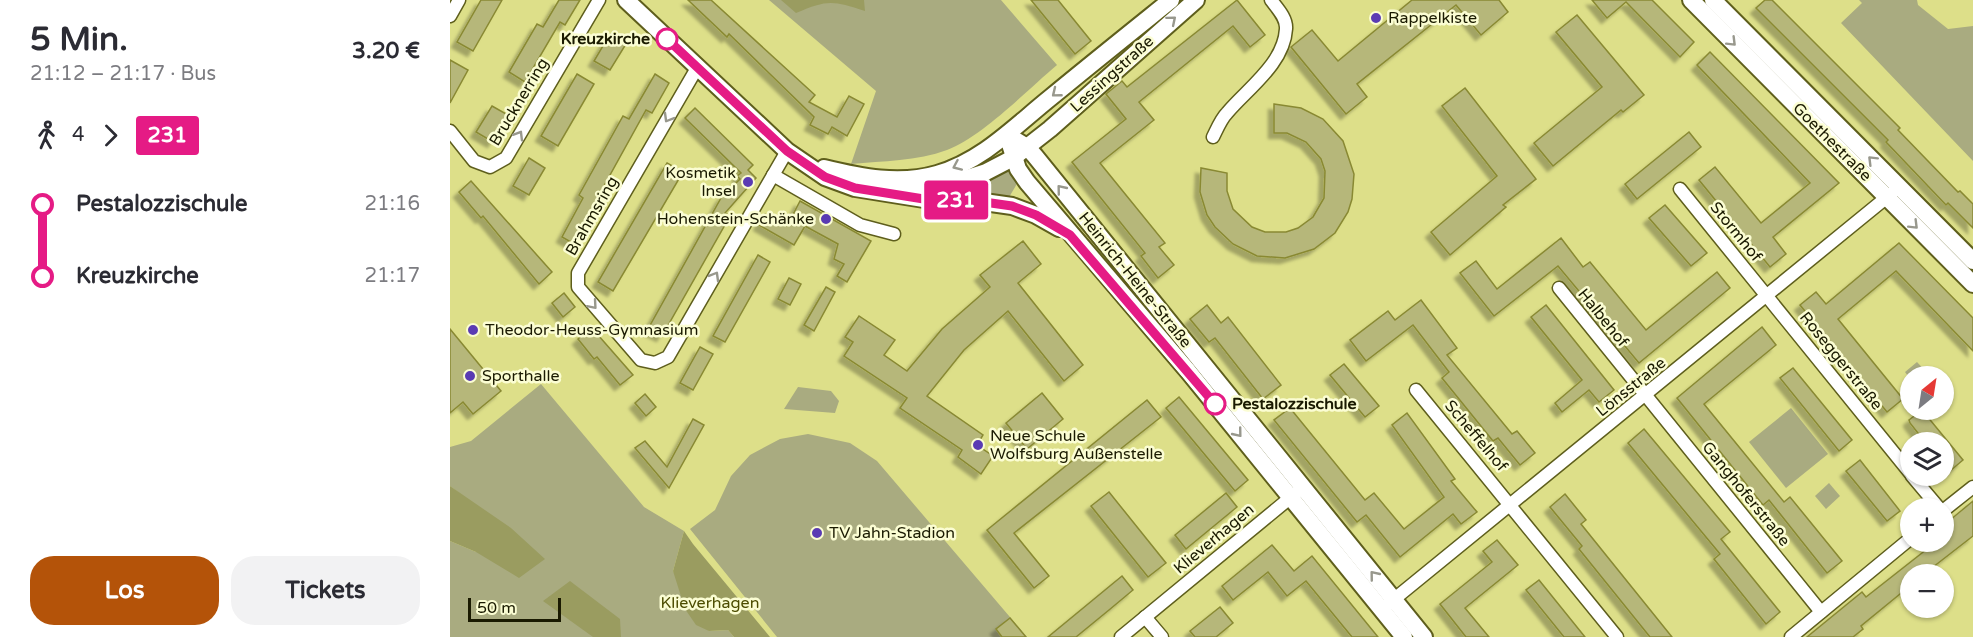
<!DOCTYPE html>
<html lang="de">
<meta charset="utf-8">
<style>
body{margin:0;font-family:"Varela Round",sans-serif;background:#f2f2f3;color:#2b2b33;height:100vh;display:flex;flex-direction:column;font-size:22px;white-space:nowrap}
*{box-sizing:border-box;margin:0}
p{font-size:20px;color:#7c7c81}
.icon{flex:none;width:33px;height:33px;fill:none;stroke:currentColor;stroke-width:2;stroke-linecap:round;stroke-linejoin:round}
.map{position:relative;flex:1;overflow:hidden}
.panel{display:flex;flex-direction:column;background:#fff;width:450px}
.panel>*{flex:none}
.badge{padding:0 12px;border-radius:4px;font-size:21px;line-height:39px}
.needle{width:39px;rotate:30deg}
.buttons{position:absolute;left:1450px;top:366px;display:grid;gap:12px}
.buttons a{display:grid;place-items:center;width:54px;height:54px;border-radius:50%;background:#fff;box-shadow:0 2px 4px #0004;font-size:30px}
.scale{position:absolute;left:18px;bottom:15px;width:93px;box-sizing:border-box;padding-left:6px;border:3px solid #1a1a01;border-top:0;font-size:16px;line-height:21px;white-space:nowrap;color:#1a1a01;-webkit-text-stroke:4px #fbfdd3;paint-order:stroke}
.map>.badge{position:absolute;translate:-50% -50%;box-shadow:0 0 0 3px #fff}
.legs{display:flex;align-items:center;gap:9px;height:66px;padding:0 30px;font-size:20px}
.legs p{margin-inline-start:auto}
.headline{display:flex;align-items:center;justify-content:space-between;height:102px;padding:0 30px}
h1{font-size:33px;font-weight:700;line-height:45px}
.cta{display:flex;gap:12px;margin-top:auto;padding:12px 30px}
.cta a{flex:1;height:69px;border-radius:24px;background:#b45309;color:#fff;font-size:24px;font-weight:700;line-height:69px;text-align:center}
.cta a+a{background:#f2f2f3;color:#2b2b33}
ul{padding:0 30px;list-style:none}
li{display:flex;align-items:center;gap:21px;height:72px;font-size:22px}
li i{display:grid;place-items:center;width:9px;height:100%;margin:0 8px;background:currentColor}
li i::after{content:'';width:15px;height:15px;margin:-8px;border:4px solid;border-radius:50%;background:#fff}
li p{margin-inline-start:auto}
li:first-child i{background:linear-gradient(#0000 50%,currentColor 0)}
li:last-child i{background:linear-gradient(currentColor 50%,#0000 0)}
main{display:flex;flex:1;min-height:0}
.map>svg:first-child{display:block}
</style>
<main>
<section class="panel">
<div class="headline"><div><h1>5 Min.</h1><p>21:12 – 21:17 · Bus</p></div><b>3.20 €</b></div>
<div class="legs"><svg class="icon" aria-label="walk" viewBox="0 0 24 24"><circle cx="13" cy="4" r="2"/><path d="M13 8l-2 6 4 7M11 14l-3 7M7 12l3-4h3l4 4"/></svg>4<svg class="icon" aria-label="forward" viewBox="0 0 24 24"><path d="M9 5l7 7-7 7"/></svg><b class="badge" style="background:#e51b85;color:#fff">231</b></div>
<ul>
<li><i style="color:#e51b85"></i><b>Pestalozzischule</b><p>21:16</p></li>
<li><i style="color:#e51b85"></i><b>Kreuzkirche</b><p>21:17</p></li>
</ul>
<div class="cta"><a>Los</a><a>Tickets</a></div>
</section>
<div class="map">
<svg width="1523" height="637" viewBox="0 0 1523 637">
<defs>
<filter id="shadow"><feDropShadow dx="-5.5" dy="5.5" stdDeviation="1.5" flood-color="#0004"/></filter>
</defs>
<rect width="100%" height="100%" fill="#dddf89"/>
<g fill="#a9ab80">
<path d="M319,0H551L607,65C576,91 533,136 497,150C467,161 433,161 401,164L426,91Z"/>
<path d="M1409,0H1467L1468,5L1498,29L1523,26V161L1391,23L1412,3Z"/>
<path d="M557,169L568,182L558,199L505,193V190Z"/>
<path d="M591,184C640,244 692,300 741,359L738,362L588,186Z"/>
<path d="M1467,362L1480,376H1461V380L1455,372Z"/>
<path d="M91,384L194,507L234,531L223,571L259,631L278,630L284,637H0V541L26,552L17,499L0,486V447L21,441Z"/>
<path d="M348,387L381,391L389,401L385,413L334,409Z"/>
<path d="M1341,408L1378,454L1336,488L1299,442Z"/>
<path d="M358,434L400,443L427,461L577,637H327L240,529L265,510L281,476L300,455L330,439Z"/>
<path d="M1379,483L1390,496L1376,509L1365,496Z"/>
</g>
<g fill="#9a9c60">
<path d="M331,0H414L415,11C382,0 377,0 346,13Z"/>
<path d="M0,486L61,528L95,559L69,578L26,552L0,541Z"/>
<path d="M234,531L243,544L320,637H284L278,630L259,631L246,625L235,609L223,571Z"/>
<path d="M120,581L170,619L171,637H143L93,601Z"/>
</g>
<g fill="#b6b77a" stroke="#898933" stroke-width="1.5" filter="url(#shadow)">
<path d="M31,0H52L23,51L7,42Z"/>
<path d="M109,0H130L115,25L110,22L75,82L59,72L87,24L93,27Z"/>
<path d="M238,0H261L365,95L359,102L387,117L399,96L414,104L397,136L382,127L378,134L360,125L364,117L279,34L277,37Z"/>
<path d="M581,0H608L641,41L625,54Z"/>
<path d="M787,0L815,35L800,47L783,26L689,102L704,120L650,163L715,243L709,247L724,265L708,278L691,256L695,253L622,162L676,119L656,94L672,81L677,87Z"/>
<path d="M962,0H1049L1058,12L1031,35L1006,5L907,84L917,97L896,114L841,47L862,30L888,61Z"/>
<path d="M1142,0H1202L1244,42L1230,57L1176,2L1157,18Z"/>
<path d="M1315,0H1322L1450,128L1448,130L1508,192L1510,191L1523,204V228L1498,203L1496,205L1436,142L1438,140L1306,8Z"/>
<path d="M1127,15L1194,95L1173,112L1171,110L1103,166L1084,143L1152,87L1106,32Z"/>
<path d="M160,34L176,44L160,70L144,61Z"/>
<path d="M1260,52L1389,183L1323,237L1336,254L1320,267L1249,180L1265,167L1311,223L1360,183L1247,65Z"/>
<path d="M0,60L18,70L0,103Z"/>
<path d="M127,74L144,84L108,146L91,136Z"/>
<path d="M205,74L219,83L202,113L196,110L144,204L148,206L126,245L112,237L133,198L129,195L173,116L179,119Z"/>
<path d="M1015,88L1086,179L1053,205L1056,207L1000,255L981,232L1047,176L992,106Z"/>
<path d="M824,104L851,108L873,119L893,141L904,174L902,199L898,212L885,233L864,249L835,258L807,256L783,244L765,227L757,215L750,192L751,168L777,173V191L783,209L802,227L815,232H836L848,228L863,217L874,198L875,171L871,159L856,142L837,133H824Z"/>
<path d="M42,106L58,115L43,142L26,132Z"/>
<path d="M245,108L303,165L298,170L306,178L275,213L280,216L212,336L198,329L271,198L290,179L287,176L291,173L235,118Z"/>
<path d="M1239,132L1251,147L1187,199L1175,184Z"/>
<path d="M79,158L95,168L79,195L63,186Z"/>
<path d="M217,163L233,172L163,291L148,282Z"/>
<path d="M21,181L102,272L89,284L33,216L31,218L9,192Z"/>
<path d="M350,201L421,241L397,282L387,276L394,264L384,259L388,244L355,226L344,245L309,225L315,214L337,226Z"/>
<path d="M1215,205L1257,253L1241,266L1199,218Z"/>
<path d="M1111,238L1133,267L1140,262L1196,330L1267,272L1280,288L1189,363L1108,266L1044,316L1010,273L1026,261L1047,289Z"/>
<path d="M573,241L591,264L568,283L633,365L614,381L558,311L514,350L477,396L533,435L527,445L543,456L531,474L508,457L512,450L450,408L457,398L394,356L403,342L395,337L409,316L445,340L434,355L457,371L492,329L540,287L530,275Z"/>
<path d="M1449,243L1523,318V351L1446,271L1388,319L1453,399L1437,412L1350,305L1366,292L1376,304Z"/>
<path d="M308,255L320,262L275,342L263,336Z"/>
<path d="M339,278L351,284L340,305L328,299Z"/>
<path d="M376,287L385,292L364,331L354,325Z"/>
<path d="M114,293L125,307L113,317L102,303Z"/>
<path d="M971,300L1007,348L997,355L1062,434L1067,431L1085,453L1070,465L1048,438L1043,441L992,378L999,372L963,325L916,361L900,340L938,311L945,320Z"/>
<path d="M757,305L771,323L778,317L831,385L813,399L765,338L759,342L740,319Z"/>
<path d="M1096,305L1164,390L1149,402L1139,390L1112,412L1105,403L1132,380L1081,317Z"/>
<path d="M141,327L183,375L170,385L147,357L144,359L128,339Z"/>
<path d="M1312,327L1326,345L1254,404L1334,502L1340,497L1392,561L1377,573L1319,500L1313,505L1227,398Z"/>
<path d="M0,329L51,391L23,414L13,402L0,413Z"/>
<path d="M250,347L263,354L243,390L230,383Z"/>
<path d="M894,364L929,406L915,417L880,375Z"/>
<path d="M1343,368L1402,440L1389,451L1330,378Z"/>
<path d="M592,393L613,419L577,449L556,423Z"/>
<path d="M195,394L206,407L196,416L185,403Z"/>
<path d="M729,397L798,480L785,491L716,408Z"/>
<path d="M697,400L711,417L564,533L599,576L584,588L537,530Z"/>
<path d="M840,408L915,500L924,493L954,529L994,497L942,425L957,413L1005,479L1001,481L1027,512L1011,524L1003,514L950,557L916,515L907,522L824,420Z"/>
<path d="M1472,410L1513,460L1500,471L1494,464V442H1475L1460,423L1459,420Z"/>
<path d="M243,419L254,425L219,488L185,448L195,441L217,467Z"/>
<path d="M1194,429L1280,532L1271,539L1330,612L1316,624L1264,559L1270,554L1178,443Z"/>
<path d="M1410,460L1450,511L1437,521L1396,471Z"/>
<path d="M659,492L716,563L698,577L641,506Z"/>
<path d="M776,493L787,507L736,549L725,535Z"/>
<path d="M1115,494L1136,520L1131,524L1222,637H1200L1129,549L1132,546L1100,507Z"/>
<path d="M1523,501V536L1474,574H1461V585L1411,626L1413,629L1403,637H1357L1412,592L1416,597L1486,542H1494V525Z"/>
<path d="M1047,540L1068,565L1015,608L1039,637H1016L990,604L1042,562L1033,551Z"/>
<path d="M822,545L844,571L862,556L928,637H902L856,581L837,596L818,572L783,600L772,586Z"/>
<path d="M672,576L683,590L659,610L626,637H598Z"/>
<path d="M1089,580L1135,637H1114L1076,590Z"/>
<path d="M770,607L783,623L766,637H745L740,631Z"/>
<path d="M560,618L576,637H552L546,629Z"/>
</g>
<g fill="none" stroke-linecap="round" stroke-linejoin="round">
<defs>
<g id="street">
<path d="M0,16L9,0"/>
<path d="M247,68L128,273V287L191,360L205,363L218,357L337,151"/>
<path d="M0,131L24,161L40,167L56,158L149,0"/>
<path d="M763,137C767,129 771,119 777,113C797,89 834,64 836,29C837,18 827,8 821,0"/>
<path d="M323,175L410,225L444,234"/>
<path d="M1230,189L1461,474"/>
<path d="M1109,288L1371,612"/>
<path d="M966,390L1167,637"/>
<path d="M1462,476L1489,508"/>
<path d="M1494,510L1523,487"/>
<path d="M937,605L1442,193"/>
<path d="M695,617L712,637"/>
<path d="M671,637L846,493"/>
<path d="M1341,637L1461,538"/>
</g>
<g id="secondary">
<path d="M176,0L337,151L375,177L405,188L480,200L527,201L562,206L586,215L609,228"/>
<path d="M1241,0L1523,284"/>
<path d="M1263,0L1523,261"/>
<path d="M557,135L577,147L585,156L974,637"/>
<path d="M557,135L568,169L577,182L738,371L954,637"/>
<path d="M374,168C411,177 449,185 487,174C532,161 564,127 600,98C640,65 680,33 721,0"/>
<path d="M457,190L505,182L536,172L563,158L600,129L746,0"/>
</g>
</defs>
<use href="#street" stroke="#5e5e1c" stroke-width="15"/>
<use href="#secondary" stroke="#5e5e1c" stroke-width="20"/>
<use href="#street" stroke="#fff" stroke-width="12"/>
<use href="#secondary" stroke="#fff" stroke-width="16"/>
</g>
<defs><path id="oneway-chevron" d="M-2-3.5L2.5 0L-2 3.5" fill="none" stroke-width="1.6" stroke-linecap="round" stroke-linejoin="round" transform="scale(1.5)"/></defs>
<g stroke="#98988d">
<use href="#oneway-chevron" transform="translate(722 20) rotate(-40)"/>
<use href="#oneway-chevron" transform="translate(1282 42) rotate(45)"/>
<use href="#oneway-chevron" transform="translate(606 93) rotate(141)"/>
<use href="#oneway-chevron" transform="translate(218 118) rotate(120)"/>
<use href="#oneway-chevron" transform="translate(69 135) rotate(-59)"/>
<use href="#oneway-chevron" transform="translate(1422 160) rotate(-135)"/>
<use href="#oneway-chevron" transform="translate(507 166) rotate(156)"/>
<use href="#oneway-chevron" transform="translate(611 189) rotate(-129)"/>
<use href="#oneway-chevron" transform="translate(1464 225) rotate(45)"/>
<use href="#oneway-chevron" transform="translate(265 276) rotate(-60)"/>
<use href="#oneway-chevron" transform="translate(143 305) rotate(49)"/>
<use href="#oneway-chevron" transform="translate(788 433) rotate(51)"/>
<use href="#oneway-chevron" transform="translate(924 575) rotate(-129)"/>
</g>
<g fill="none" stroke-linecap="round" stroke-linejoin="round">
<defs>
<path id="line-1" d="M217,39L337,151L375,177L405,188L480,200L527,201L562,206L586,215L620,235L765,404"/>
</defs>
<use href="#line-1" stroke="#fff" stroke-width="14"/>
<use href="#line-1" stroke="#e51b85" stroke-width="9"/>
</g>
<g fill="#5a3bb3" stroke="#fbfdd3" stroke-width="2">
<circle cx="926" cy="18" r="6"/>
<circle cx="298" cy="182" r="6"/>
<circle cx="376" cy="219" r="6"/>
<circle cx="23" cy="330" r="6"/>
<circle cx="20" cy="376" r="6"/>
<circle cx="528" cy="445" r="6"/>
<circle cx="367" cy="533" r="6"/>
</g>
<g fill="#fff" stroke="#e51b85" stroke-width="3">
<circle cx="217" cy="39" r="10"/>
<circle cx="765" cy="404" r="10"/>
</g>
<g text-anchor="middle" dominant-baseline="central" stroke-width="5" stroke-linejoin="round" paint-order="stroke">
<g font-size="16" fill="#1a1a01" stroke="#fbfdd3" text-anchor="start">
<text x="938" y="18">Rappelkiste</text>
<text x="286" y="173" text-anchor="end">Kosmetik<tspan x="286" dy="18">Insel</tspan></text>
<text x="364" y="219" text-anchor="end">Hohenstein-Schänke</text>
<text x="35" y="330">Theodor-Heuss-Gymnasium</text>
<text x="32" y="376">Sporthalle</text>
<text x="540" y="436">Neue Schule<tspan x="540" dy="18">Wolfsburg Außenstelle</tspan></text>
<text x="379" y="533">TV Jahn-Stadion</text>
</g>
<g font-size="16" font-weight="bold" fill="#1a1a01" stroke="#fbfdd3" text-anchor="end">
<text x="200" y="39">Kreuzkirche</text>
<text x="782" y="404" text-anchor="start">Pestalozzischule</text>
</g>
<g font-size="16" fill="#1a1a01" stroke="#fbfdd3">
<text transform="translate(662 74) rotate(-42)">Lessingstraße</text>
<text transform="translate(69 102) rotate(-59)">Brucknerring</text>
<text transform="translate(1382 142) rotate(45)">Goethestraße</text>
<text transform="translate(142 216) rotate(-60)">Brahmsring</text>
<text transform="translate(1286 232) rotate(51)">Stormhof</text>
<text transform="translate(685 280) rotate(51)">Heinrich-Heine-Straße</text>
<text transform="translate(1153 318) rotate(51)">Halbehof</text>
<text transform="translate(1391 361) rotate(51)">Roseggerstraße</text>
<text transform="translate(1181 387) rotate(-39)">Lönsstraße</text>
<text transform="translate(1026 436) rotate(50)">Scheffelhof</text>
<text transform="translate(1296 494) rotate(51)">Ganghoferstraße</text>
<text transform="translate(764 539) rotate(-40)">Klieverhagen</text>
</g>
<g font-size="16" fill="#4c4c00" stroke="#fbfdd3">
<text x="260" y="603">Klieverhagen</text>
</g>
</g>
</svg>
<div class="buttons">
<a><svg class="needle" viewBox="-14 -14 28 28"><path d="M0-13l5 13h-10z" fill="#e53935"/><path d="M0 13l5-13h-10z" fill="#7c7c81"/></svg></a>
<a><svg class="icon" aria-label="layers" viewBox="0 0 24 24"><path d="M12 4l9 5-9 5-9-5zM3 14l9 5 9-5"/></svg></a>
<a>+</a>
<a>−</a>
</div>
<div class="scale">50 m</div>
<b class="badge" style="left:506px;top:200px;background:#e51b85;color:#fff">231</b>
</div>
</main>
